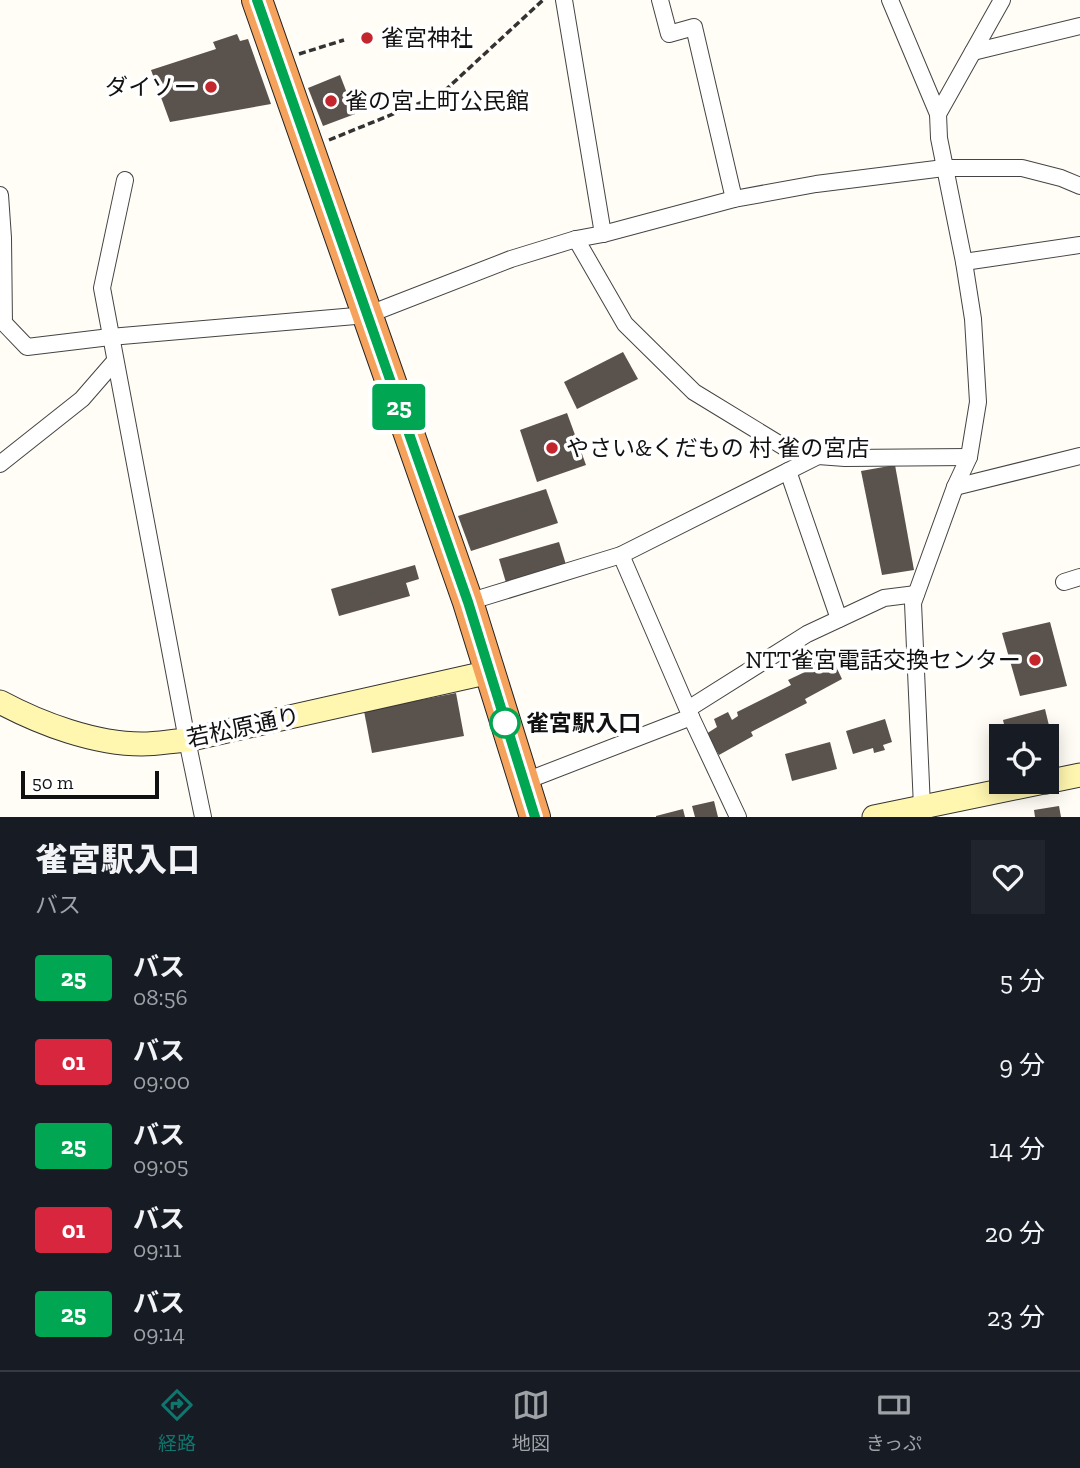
<!DOCTYPE html>
<html lang="ja">
<meta charset="utf-8">
<style>
body{margin:0;font-family:"Zilla Slab","Noto Sans JP",serif;background:#20242c;color:#f1f3f6;height:100vh;display:flex;flex-direction:column;font-size:26px;white-space:nowrap}
*{box-sizing:border-box;margin:0}
p{font-size:23px;color:#9ea1a6}
.icon{flex:none;width:38px;height:38px;fill:none;stroke:currentColor;stroke-width:2;stroke-linecap:round;stroke-linejoin:round}
.map{position:relative;height:817px;overflow:hidden}
.panel{display:flex;flex-direction:column;background:#171b24;flex:1}
.panel>*{flex:none}
.badge{padding:0 14px;border-radius:5px;font-size:24px;line-height:46px}
.tools{position:absolute;left:989px;top:724px;display:grid;gap:14px}
.tools a{display:grid;place-items:center;width:70px;height:70px;border-radius:0px;background:#171b24;box-shadow:0 4px 18px #0003;font-size:35px}
.scale{position:absolute;left:21px;bottom:18px;width:138px;box-sizing:border-box;padding-left:7px;border:4px solid #111;border-top:0;font-size:19px;line-height:24px;white-space:nowrap;color:#111;-webkit-text-stroke:5px #fff;paint-order:stroke}
.map>.badge{position:absolute;translate:-50% -50%;box-shadow:0 0 0 4px #fff}
.round{display:grid;place-items:center;flex:none;width:74px;height:74px;border-radius:0px;background:#20242c}
.headline{display:flex;align-items:center;justify-content:space-between;height:119px;padding:0 35px}
h1{font-size:33px;font-weight:800;line-height:52px}
ul{padding:0;list-style:none}
li{display:flex;align-items:center;gap:21px;height:84px;padding:0 35px}
li div{flex:1}
li b{display:block;font-size:26px}
li em{font-style:normal}
li .badge{min-width:77px;font-weight:700;text-align:center}
.tabs{display:flex;justify-content:space-around;align-items:center;height:98px;border-top:2px solid #363941;background:#171b24;font-size:19px;color:#9ea1a6}
.tabs a{display:grid;justify-items:center;gap:4px}
.tabs .active{color:#0f766e}
.map>svg:first-child{display:block}
</style>
<div class="map">
<svg width="1080" height="817" viewBox="0 0 1080 817">
<rect width="100%" height="100%" fill="#fffdf5"/>
<g fill="#5a524d">
<path d="M237,34L240,41L248,39L271,104L170,122L151,70L216,49L213,42Z"/>
<path d="M340,75L355,114L323,126L308,88Z"/>
<path d="M623,352L638,379L577,409L564,382Z"/>
<path d="M567,413L586,465L537,482L520,430Z"/>
<path d="M895,465L914,570L882,575L861,471Z"/>
<path d="M546,489L558,523L471,551L458,516Z"/>
<path d="M559,542L567,568L507,586L499,559Z"/>
<path d="M415,565L419,579L406,583L410,596L339,616L331,589Z"/>
<path d="M1050,622L1067,686L1020,696L1002,633Z"/>
<path d="M818,655L822,663L832,658L842,679L805,699L807,703L751,732L753,736L719,755L706,734L717,727L714,719L728,712L732,720L738,716L737,712L791,685L788,680L807,671L804,663Z"/>
<path d="M456,693L464,736L372,753L364,711Z"/>
<path d="M1045,709L1053,742L1046,743V737H1007L1003,720Z"/>
<path d="M885,719L892,742L883,745L885,750L874,753L873,748L853,754L846,731Z"/>
<path d="M830,742L837,769L792,781L785,754Z"/>
<path d="M714,801L718,817H695L692,806Z"/>
<path d="M1059,806L1061,817H1035L1034,810Z"/>
<path d="M683,809L685,817H656V816Z"/>
</g>
<g fill="none" stroke-linecap="round" stroke-linejoin="round">
<defs>
<g id="street">
<path d="M564,0L603,234"/>
<path d="M660,0L669,34L694,27L734,199"/>
<path d="M890,0L938,114"/>
<path d="M973,52L1080,26"/>
<path d="M125,180L102,288L187,740L203,817"/>
<path d="M0,195L3,238L4,323L27,347L110,337L367,315L511,259L576,239L603,234L734,199L816,184L944,168H1022L1061,178L1080,186"/>
<path d="M576,239L625,324L694,392L789,450L818,456L845,458L969,457"/>
<path d="M964,262L1080,245"/>
<path d="M0,464L82,399L115,361"/>
<path d="M788,471L839,619"/>
<path d="M955,487L1080,456"/>
<path d="M621,555L691,717L738,817"/>
<path d="M1064,582L1080,577"/>
<path d="M468,602L621,555L818,456"/>
<path d="M688,709L807,634L884,598L916,594"/>
<path d="M523,782L691,717"/>
<path d="M924,815L922,807L913,603L955,487L969,457L978,402L973,319L964,262L939,138L938,114L1002,0"/>
</g>
<g id="secondary">
<path d="M0,702C41,724 95,744 142,744C157,744 172,741 187,740L490,672"/>
<path d="M1046,782L1080,775"/>
<path d="M874,817L1044,782"/>
</g>
<path id="highway" d="M257,0L468,602L535,817"/>
</defs>
<use href="#street" stroke="#444" stroke-width="18"/>
<use href="#secondary" stroke="#333" stroke-width="25"/>
<use href="#highway" stroke="#222" stroke-width="32"/>
<g stroke="#333" stroke-width="3.5" stroke-dasharray="7 3.5" stroke-linecap="butt">
<path d="M299,54L344,40"/>
<path d="M329,140L440,95L543,0"/>
</g>
<use href="#street" stroke="#fff" stroke-width="16"/>
<use href="#secondary" stroke="#fff6b0" stroke-width="23"/>
<use href="#highway" stroke="#f5a25d" stroke-width="30"/>
</g>
<g fill="none" stroke-linecap="round" stroke-linejoin="round">
<defs>
<path id="line" d="M257,0L468,602L535,817"/>
</defs>
<use href="#line" stroke="#fff" stroke-width="16"/>
<use href="#line" stroke="#00a651" stroke-width="10"/>
</g>
<g fill="#c4262e" stroke="#fff" stroke-width="2.5">
<circle cx="367" cy="38" r="7"/>
<circle cx="211" cy="87" r="7"/>
<circle cx="331" cy="101" r="7"/>
<circle cx="552" cy="448" r="7"/>
<circle cx="1035" cy="660" r="7"/>
</g>
<circle fill="#fff" stroke="#00a651" stroke-width="3.5" cx="505" cy="723" r="14"/>
<g text-anchor="middle" dominant-baseline="central" stroke-width="7" stroke-linejoin="round" paint-order="stroke">
<g font-size="23" fill="#111" stroke="#fff" text-anchor="start">
<text x="381" y="38">雀宮神社</text>
<text x="197" y="87" text-anchor="end">ダイソー</text>
<text x="345" y="101">雀の宮上町公民館</text>
<text x="566" y="448">やさい&amp;くだもの 村 雀の宮店</text>
<text x="1021" y="660" text-anchor="end">NTT雀宮電話交換センター</text>
</g>
<g font-size="23" font-weight="bold" fill="#111" stroke="#fff" text-anchor="start">
<text x="526" y="723">雀宮駅入口</text>
</g>
<g font-size="23" fill="#111" stroke="#fff">
<text transform="translate(243 727) rotate(-12)">若松原通り</text>
</g>
</g>
</svg>
<div class="tools">
<a><svg class="icon" aria-label="locate" viewBox="0 0 24 24"><circle cx="12" cy="12" r="6"/><path d="M12 2v4M12 18v4M2 12h4M18 12h4"/></svg></a>
</div>
<div class="scale">50 m</div>
<b class="badge" style="left:399px;top:407px;background:#00a651;color:#fff">25</b>
</div>
<section class="panel">
<div class="headline"><div><h1>雀宮駅入口</h1><p>バス</p></div><a class="round"><svg class="icon" aria-label="heart" viewBox="0 0 24 24"><path d="M12 20l-8-8c-3-5 5-10 8-4 3-6 11-1 8 4z"/></svg></a></div>
<ul>
<li><span class="badge" style="background:#00a651;color:#fff">25</span><div><b>バス</b><p>08:56</p></div><em>5 分</em></li>
<li><span class="badge" style="background:#d7263d;color:#fff">01</span><div><b>バス</b><p>09:00</p></div><em>9 分</em></li>
<li><span class="badge" style="background:#00a651;color:#fff">25</span><div><b>バス</b><p>09:05</p></div><em>14 分</em></li>
<li><span class="badge" style="background:#d7263d;color:#fff">01</span><div><b>バス</b><p>09:11</p></div><em>20 分</em></li>
<li><span class="badge" style="background:#00a651;color:#fff">25</span><div><b>バス</b><p>09:14</p></div><em>23 分</em></li>
</ul>
</section>
<nav class="tabs">
<a class="active"><svg class="icon" aria-label="directions" viewBox="0 0 24 24"><path d="M12 3l9 9-9 9-9-9zM9 14v-3h6M13 9l2 2-2 2"/></svg>経路</a>
<a><svg class="icon" aria-label="map" viewBox="0 0 24 24"><path d="M3 6l6-2 6 2 6-2v14l-6 2-6-2-6 2zM9 4v14M15 6v14"/></svg>地図</a>
<a><svg class="icon" aria-label="tickets" viewBox="0 0 24 24"><path d="M3 7h18v10H3zM15 7v10"/></svg>きっぷ</a>
</nav>
